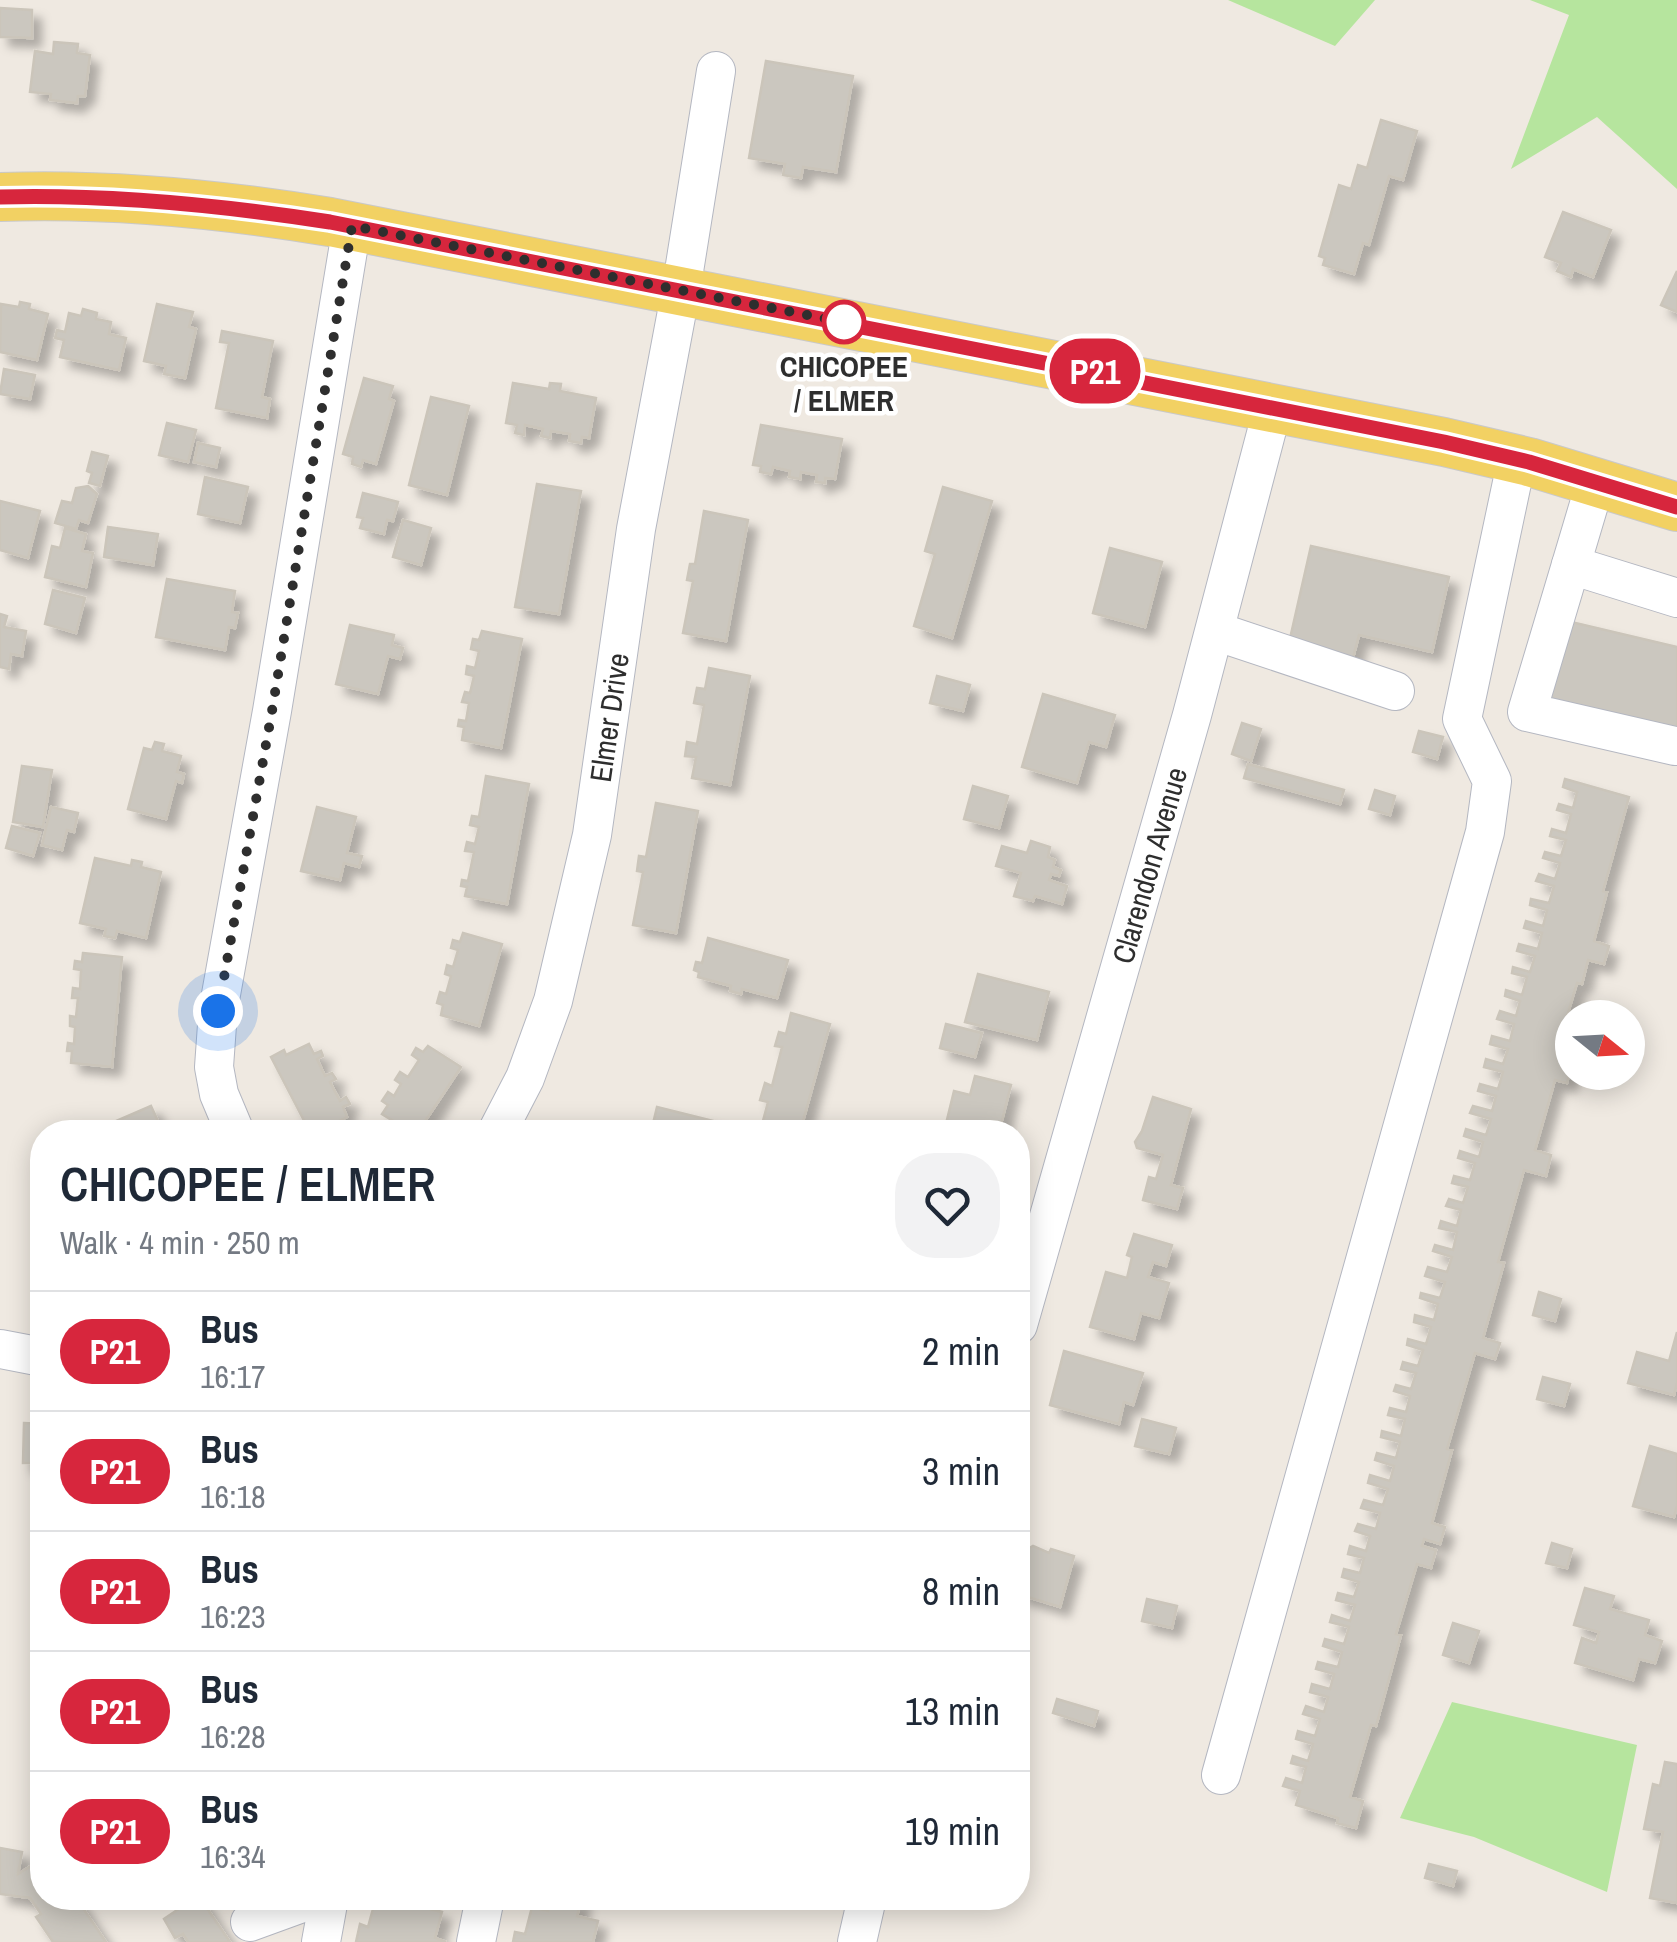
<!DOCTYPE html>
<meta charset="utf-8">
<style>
body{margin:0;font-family:"Archivo Narrow",sans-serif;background:#f2f2f3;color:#1f2937;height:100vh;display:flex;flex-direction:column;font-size:38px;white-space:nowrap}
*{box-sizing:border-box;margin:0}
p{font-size:32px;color:#747a83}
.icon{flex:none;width:55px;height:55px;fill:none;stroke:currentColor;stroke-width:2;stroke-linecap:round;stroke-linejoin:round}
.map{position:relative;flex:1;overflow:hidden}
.details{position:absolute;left:30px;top:1120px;width:1000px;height:790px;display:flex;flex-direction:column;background:#fff;border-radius:40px;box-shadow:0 5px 25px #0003}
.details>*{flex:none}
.badge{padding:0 20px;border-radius:32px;font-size:35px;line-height:65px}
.needle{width:65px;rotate:108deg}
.fabs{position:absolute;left:1555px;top:1000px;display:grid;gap:20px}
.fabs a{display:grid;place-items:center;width:90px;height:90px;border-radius:50%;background:#fff;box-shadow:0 5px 25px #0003;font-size:50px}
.you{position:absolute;width:50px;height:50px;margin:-25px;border:8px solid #fff;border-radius:50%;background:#1a73e8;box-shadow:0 0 0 15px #1a73e833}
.map>.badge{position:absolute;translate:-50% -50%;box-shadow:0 0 0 5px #fff}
.round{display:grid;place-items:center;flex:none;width:105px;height:105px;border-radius:40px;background:#f2f2f3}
.overview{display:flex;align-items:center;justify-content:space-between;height:170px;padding:0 30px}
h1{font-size:48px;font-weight:600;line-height:75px}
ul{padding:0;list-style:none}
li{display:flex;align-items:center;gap:30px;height:120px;padding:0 30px;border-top:2px solid #e0e1e3}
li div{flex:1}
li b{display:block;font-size:38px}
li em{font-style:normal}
li .badge{min-width:110px;font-weight:700;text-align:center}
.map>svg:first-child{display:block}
</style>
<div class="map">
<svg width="1677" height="1942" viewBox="0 0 1677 1942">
<defs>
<filter id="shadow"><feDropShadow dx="9" dy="9" stdDeviation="5" flood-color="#0004"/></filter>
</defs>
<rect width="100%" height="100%" fill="#efe9e1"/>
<g fill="#b6e59e">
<path d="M1228,0H1375L1335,46Z"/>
<path d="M1530,0H1677V189L1597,117L1511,169L1569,15Z"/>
<path d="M1452,1702L1637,1745L1607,1892L1474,1837L1400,1818Z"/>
</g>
<g fill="#cbc7bf" stroke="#cbc5ba" stroke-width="2.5" filter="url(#shadow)">
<path d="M0,8L32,10V38L0,37Z"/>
<path d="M54,42L78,44L77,53L90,55L85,96H78L77,103L50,100L51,94L30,92L35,51L53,54Z"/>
<path d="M766,61L853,76L836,172L803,167L801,178L783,175L785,164L749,158Z"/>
<path d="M1381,120L1417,131L1403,180L1389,176L1369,245L1363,243L1354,274L1323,265L1325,258L1319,256L1339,185L1351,189L1358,165L1367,168Z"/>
<path d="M1563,212L1611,230L1593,277L1573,269L1571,277L1557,271L1561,263L1545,257Z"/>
<path d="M1677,271V312L1661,305Z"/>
<path d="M20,302L30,304L29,309L48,314L37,360L0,352L1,304L19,307Z"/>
<path d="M157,304L193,312L189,327L196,329L185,378L164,374L166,366L144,361Z"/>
<path d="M83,309L97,313L96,319L111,322L109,334L126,338L119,370L60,357L64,340L55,338L57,330L65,332L69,313L81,316Z"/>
<path d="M222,331L273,341L262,397L270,399L267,418L216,408L229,343L220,342Z"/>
<path d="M4,369L35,375L30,399L0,394Z"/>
<path d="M364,378L393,386L389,399L394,401L376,464L363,460L361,467L352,464L353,457L343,454Z"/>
<path d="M513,383L549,389L550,383L561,384L560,391L596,398L589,438L582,437L581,443L569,441L570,434L551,431L550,438L541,436L543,429L525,425L524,435L515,433L517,425L506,423Z"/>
<path d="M431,397L469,406L447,495L409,485Z"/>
<path d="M167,423L196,430L188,462L159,455Z"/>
<path d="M761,425L842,439L835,479L825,478V483L816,482L817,475L801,472L800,479L789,477L790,471L773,467L771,474L760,472L761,466L753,465Z"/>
<path d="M198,443L220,448L216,467L194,462Z"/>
<path d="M92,452L108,456L100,486L89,483L92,473L87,471Z"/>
<path d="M205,477L248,487L240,523L198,514Z"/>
<path d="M537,484L581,491L559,614L515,607Z"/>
<path d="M88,486L97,494L88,523L79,520L76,529L55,523L62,501L72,503L76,488Z"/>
<path d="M943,487L992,501L952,638L914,626L935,554L925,551Z"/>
<path d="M363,493L398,502L393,521L387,520L384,534L360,528L363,518L357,517Z"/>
<path d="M0,501L40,511L28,558L0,550Z"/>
<path d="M704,511L748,520L726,641L683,633L693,581L687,580L690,564H695Z"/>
<path d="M403,520L431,528L421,565L393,557Z"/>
<path d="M108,527L158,534L153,565L104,557Z"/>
<path d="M65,528L86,534L82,551L93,553L86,587L45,577L52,546L60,548Z"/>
<path d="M1311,546L1449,577L1432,652L1359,635L1353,658L1289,643Z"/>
<path d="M1110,548L1162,562L1145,627L1093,613Z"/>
<path d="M167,579L235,591L232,612L238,613L235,628L229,627L225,650L156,637Z"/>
<path d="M53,590L85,598L76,633L45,624Z"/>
<path d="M0,614L7,616L4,627L26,631L22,656L11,654L9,669L0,667Z"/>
<path d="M1567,621L1677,647V733L1548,703Z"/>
<path d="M350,625L394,635L392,645L403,648L400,659L388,656L378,694L336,684Z"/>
<path d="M482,631L522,639L501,748L462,740L464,727L458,726L459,720L466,721L469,703L462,702L465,692L470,693L474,676L466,674L467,666L475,668L479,651L471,649L473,639L479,640Z"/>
<path d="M709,668L750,676L730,785L692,778L696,757L685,756L687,742L697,744L704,705L694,703L697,688L705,689Z"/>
<path d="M937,676L970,685L963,711L930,703Z"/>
<path d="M1043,694L1115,715L1106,747L1089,742L1077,783L1022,767Z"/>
<path d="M1242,723L1261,729L1251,761L1232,754Z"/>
<path d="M1419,731L1443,737L1437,759L1413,752Z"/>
<path d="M155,742L164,744L162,751L181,756L177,772L184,774L182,783L176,781L166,819L128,809L144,748L152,750Z"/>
<path d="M1248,764L1344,790L1340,804L1244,778Z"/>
<path d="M22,766L52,770L43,827L13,822Z"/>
<path d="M486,776L529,784L507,904L465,896L467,887L461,886L462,880L468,881L474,852L465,851L467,842L475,844L479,827L470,825L472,816L479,817Z"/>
<path d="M1565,779L1629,797L1603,891L1607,892L1594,941L1609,946L1604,964L1588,960L1582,984L1577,983L1556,1053L1572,1058V1062L1567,1083L1555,1080L1535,1150L1551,1155L1546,1176L1524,1170L1498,1262L1504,1263L1483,1338L1500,1343L1495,1359L1475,1353L1447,1449L1452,1450L1432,1523L1445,1527L1440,1544L1424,1539L1422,1546L1436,1550L1431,1568L1417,1564L1396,1634L1401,1635L1376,1726L1371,1725L1350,1797L1363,1801L1356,1828L1337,1823L1338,1818L1296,1805L1300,1791L1283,1786L1286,1778L1302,1783L1306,1767L1291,1763L1293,1756L1308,1761L1313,1744L1296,1739L1298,1731L1315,1736L1320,1719L1303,1714L1306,1706L1324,1712L1328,1697L1310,1692L1312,1684L1330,1689L1334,1674L1316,1669L1318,1662L1338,1667L1342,1652L1323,1646L1325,1639L1344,1644L1349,1627L1330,1622L1332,1615L1350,1621L1355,1605L1336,1600L1338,1593L1354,1597L1359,1582L1342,1577L1344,1569L1360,1573L1364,1558L1348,1554L1350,1546L1366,1551L1370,1536L1355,1531L1358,1524L1376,1529L1380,1513L1361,1508L1364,1500L1383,1505L1388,1489L1368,1483L1370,1475L1390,1481L1394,1466L1375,1460L1377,1453L1396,1458L1400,1442L1381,1437L1382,1431L1401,1436L1405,1419L1388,1415L1390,1408L1406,1412L1410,1396L1394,1391L1396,1385L1411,1389L1416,1373L1401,1369L1403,1362L1418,1366L1423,1350L1407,1345L1408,1339L1426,1344L1431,1327L1414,1322L1415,1315L1434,1320L1438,1304L1420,1298L1421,1293L1440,1298L1445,1282L1425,1276L1428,1267L1447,1272L1452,1257L1433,1251L1435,1245L1453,1250L1457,1232L1439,1228L1441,1221L1457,1226L1461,1210L1446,1206L1449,1199L1463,1203L1468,1187L1452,1183L1454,1176L1470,1180L1475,1163L1458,1158L1460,1151L1479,1157L1483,1142L1464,1136L1466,1129L1486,1135L1491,1119L1470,1113L1473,1106L1492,1111L1496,1096L1478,1091L1480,1084L1498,1089L1503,1072L1484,1067L1486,1059L1503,1064L1508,1049L1490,1044L1492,1036L1510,1041L1514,1024L1497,1019L1500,1011L1516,1016L1520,1001L1505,996L1506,990L1522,995L1527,977L1512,973L1513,967L1530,972L1535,956L1517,951L1519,944L1538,949L1542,933L1524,928L1526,921L1543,926L1547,910L1530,905L1531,899L1549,903L1554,886L1536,881L1539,874L1555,879L1560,863L1543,858L1545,852L1561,856L1566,840L1550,836L1552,829L1566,833L1571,814L1557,810L1559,804L1573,808L1577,792L1563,787Z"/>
<path d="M973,786L1008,796L999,828L964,819Z"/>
<path d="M1375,790L1395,796L1390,815L1369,809Z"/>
<path d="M656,803L698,811L676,933L633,925L643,872L637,871L639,856L646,857Z"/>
<path d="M51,807L78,813L74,832L67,830L62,850L42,845Z"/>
<path d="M317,807L356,817L347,853L362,856L359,867L344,863L340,880L301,871Z"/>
<path d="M12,826L40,833L33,856L6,848Z"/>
<path d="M1031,841L1050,847L1048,857L1055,860L1053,867L1061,870L1059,876L1051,874L1049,880L1067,886L1062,904L1035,896L1033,901L1014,896L1021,873L996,866L1002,846L1027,853Z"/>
<path d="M95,858L131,866L132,860L142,862L141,867L161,872L146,938L117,931L115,938L104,936L106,929L80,923Z"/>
<path d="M463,933L502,944L479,1026L441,1015L443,1005L437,1003L440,992L446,994L451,976L445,974L447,965L453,967L458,950L451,948L453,940L460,942Z"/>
<path d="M708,938L788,960L777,998L742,989L741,994L730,991L731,986L698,977L699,972L694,970L696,962L702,963Z"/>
<path d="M83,953L122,957L112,1067L71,1063L72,1051H67L68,1043L74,1044L75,1027L70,1026V1016L76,1017L78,998H72L73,988L80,989L81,970L74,969L75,961L82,962Z"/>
<path d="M978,974L1049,992L1037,1040L965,1022Z"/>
<path d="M791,1013L830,1024L800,1132L763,1121L768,1102L760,1100L765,1083L772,1086L782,1047L775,1046L779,1032L786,1034Z"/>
<path d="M946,1024L982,1033L975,1057L940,1048Z"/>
<path d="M309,1044L314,1054L321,1051L323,1056L317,1059L325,1076L332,1073L336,1079L330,1082L340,1101L346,1097L350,1104L343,1107L347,1117L317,1132H310L271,1057L284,1050L286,1055Z"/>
<path d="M428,1046L461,1067L418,1132H411L382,1114L388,1105L382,1101L388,1092L394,1096L401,1084L395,1080L400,1072L408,1077L419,1060L412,1055L416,1048L423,1052Z"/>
<path d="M975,1076L1011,1085L999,1132H955L945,1128L954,1091L970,1095Z"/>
<path d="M1153,1097L1191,1109L1171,1185L1183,1188L1177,1209L1143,1200L1149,1177L1156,1179L1163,1155L1137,1148L1135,1142L1142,1131Z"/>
<path d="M151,1106L163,1132H118L114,1122Z"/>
<path d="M657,1107L741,1128L740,1132H651Z"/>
<path d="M1134,1234L1172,1245L1166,1266L1153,1262L1148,1277L1169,1283L1159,1318L1141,1313L1134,1339L1090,1327L1106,1272L1127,1278L1132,1257L1127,1255Z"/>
<path d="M1539,1292L1561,1299L1555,1321L1533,1315Z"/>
<path d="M1677,1332V1383L1674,1395L1628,1383L1637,1352L1669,1361Z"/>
<path d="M1064,1351L1143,1373L1133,1405L1124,1402L1119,1424L1050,1405Z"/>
<path d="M1543,1377L1570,1384L1564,1406L1537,1399Z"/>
<path d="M1142,1419L1176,1428L1169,1454L1135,1446Z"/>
<path d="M24,1423L42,1424V1469H35V1463H23Z"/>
<path d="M1650,1446L1677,1454V1506L1674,1517L1633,1506Z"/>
<path d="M1552,1543L1572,1549L1567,1568L1546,1563Z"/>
<path d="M1033,1546L1049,1553L1051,1549L1074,1556L1060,1607L1018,1594V1548L1026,1550Z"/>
<path d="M1585,1588L1614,1596L1610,1609L1649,1620L1645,1635L1662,1641L1655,1663L1639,1659L1633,1680L1575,1663L1582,1638L1596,1643L1599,1632L1574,1625Z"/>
<path d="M1147,1599L1177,1606L1172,1628L1142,1621Z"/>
<path d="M1453,1623L1479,1631L1469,1663L1443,1655Z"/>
<path d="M1057,1699L1098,1711L1094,1726L1053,1713Z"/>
<path d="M1665,1762L1677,1764V1903L1650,1898L1663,1832L1644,1829L1653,1784L1660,1786Z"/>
<path d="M0,1848L22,1852L18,1874L42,1859V1898H76L106,1942H53L36,1917L41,1914L30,1898L0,1894Z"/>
<path d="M1429,1864L1457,1871L1453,1886L1425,1878Z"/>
<path d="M195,1898H200L230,1942H188L183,1934L175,1938L164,1919Z"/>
<path d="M376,1898L393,1902L394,1898H425L423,1907L442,1912L435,1938L446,1942H356L360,1924L368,1927Z"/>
<path d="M551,1898H582L577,1916L598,1921L593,1942H513L515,1932L525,1934L532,1907L548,1911Z"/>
</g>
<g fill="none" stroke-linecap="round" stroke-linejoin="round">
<defs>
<g id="minor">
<path d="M1596,481L1527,712L1675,746"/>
<path d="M1571,565L1677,598"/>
<path d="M1215,631L1395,691"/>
<path d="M235,1132L219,1094L214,1067L218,1011L272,711L352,226"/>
<path id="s1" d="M497,1132L525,1078L553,1001L592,835L636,529L681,290L716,71"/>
<path id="s2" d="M1018,1325L1192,715L1273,407"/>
<path d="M0,1349L42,1357"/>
<path d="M1221,1775L1485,832L1492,781L1462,719L1517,459"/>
<path d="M250,1922L316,1898"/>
<path d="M321,1942L329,1898"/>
<path d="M476,1942L485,1898"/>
<path d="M857,1942L867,1898"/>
</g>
<path id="major" d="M0,197C111,193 221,204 330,222L1444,442L1529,462L1677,507"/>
</defs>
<use href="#minor" stroke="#b4b7c1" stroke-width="40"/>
<use href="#major" stroke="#c9c9c9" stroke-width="50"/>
<use href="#minor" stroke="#fff" stroke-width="38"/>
<use href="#major" stroke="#f2d163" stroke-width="48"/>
</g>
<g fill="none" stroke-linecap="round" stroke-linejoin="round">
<defs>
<path id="line" d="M0,197C111,194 220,205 330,222L1444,442L1529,462L1677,507"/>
</defs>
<use href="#line" stroke="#fff" stroke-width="22"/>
<use href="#line" stroke="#d7263d" stroke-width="15"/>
<path stroke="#2e2e2e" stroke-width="10" stroke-dasharray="0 18" d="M218,1011L272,711L352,226L853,324L844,322"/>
</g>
<circle fill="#fff" stroke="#d7263d" stroke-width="5" cx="844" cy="322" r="20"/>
<g text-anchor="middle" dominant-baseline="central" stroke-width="9" stroke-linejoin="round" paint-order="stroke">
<g font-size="30" font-weight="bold" fill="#2e2e2e" stroke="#fff">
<text x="844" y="366">CHICOPEE<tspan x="844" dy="34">/ ELMER</tspan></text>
</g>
<g font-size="30" fill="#2e2e2e" stroke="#fff">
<text stroke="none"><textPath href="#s1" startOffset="432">Elmer Drive</textPath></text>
<text stroke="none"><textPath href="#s2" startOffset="478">Clarendon Avenue</textPath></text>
</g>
</g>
</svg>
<div class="fabs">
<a><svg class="needle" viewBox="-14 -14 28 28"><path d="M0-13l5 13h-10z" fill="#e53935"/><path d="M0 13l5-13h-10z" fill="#747a83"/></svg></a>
</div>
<div class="you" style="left:218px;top:1011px"></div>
<b class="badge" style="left:1095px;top:371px;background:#d7263d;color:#fff">P21</b>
<section class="details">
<div class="overview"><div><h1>CHICOPEE / ELMER</h1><p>Walk · 4 min · 250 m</p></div><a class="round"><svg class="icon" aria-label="heart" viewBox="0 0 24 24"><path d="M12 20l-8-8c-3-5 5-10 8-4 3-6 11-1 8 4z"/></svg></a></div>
<ul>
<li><span class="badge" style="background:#d7263d;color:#fff">P21</span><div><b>Bus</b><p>16:17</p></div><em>2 min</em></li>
<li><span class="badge" style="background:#d7263d;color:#fff">P21</span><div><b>Bus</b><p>16:18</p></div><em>3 min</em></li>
<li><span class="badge" style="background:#d7263d;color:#fff">P21</span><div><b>Bus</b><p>16:23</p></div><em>8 min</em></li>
<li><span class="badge" style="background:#d7263d;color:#fff">P21</span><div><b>Bus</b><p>16:28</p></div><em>13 min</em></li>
<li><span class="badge" style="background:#d7263d;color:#fff">P21</span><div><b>Bus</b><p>16:34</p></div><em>19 min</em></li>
</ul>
</section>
</div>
